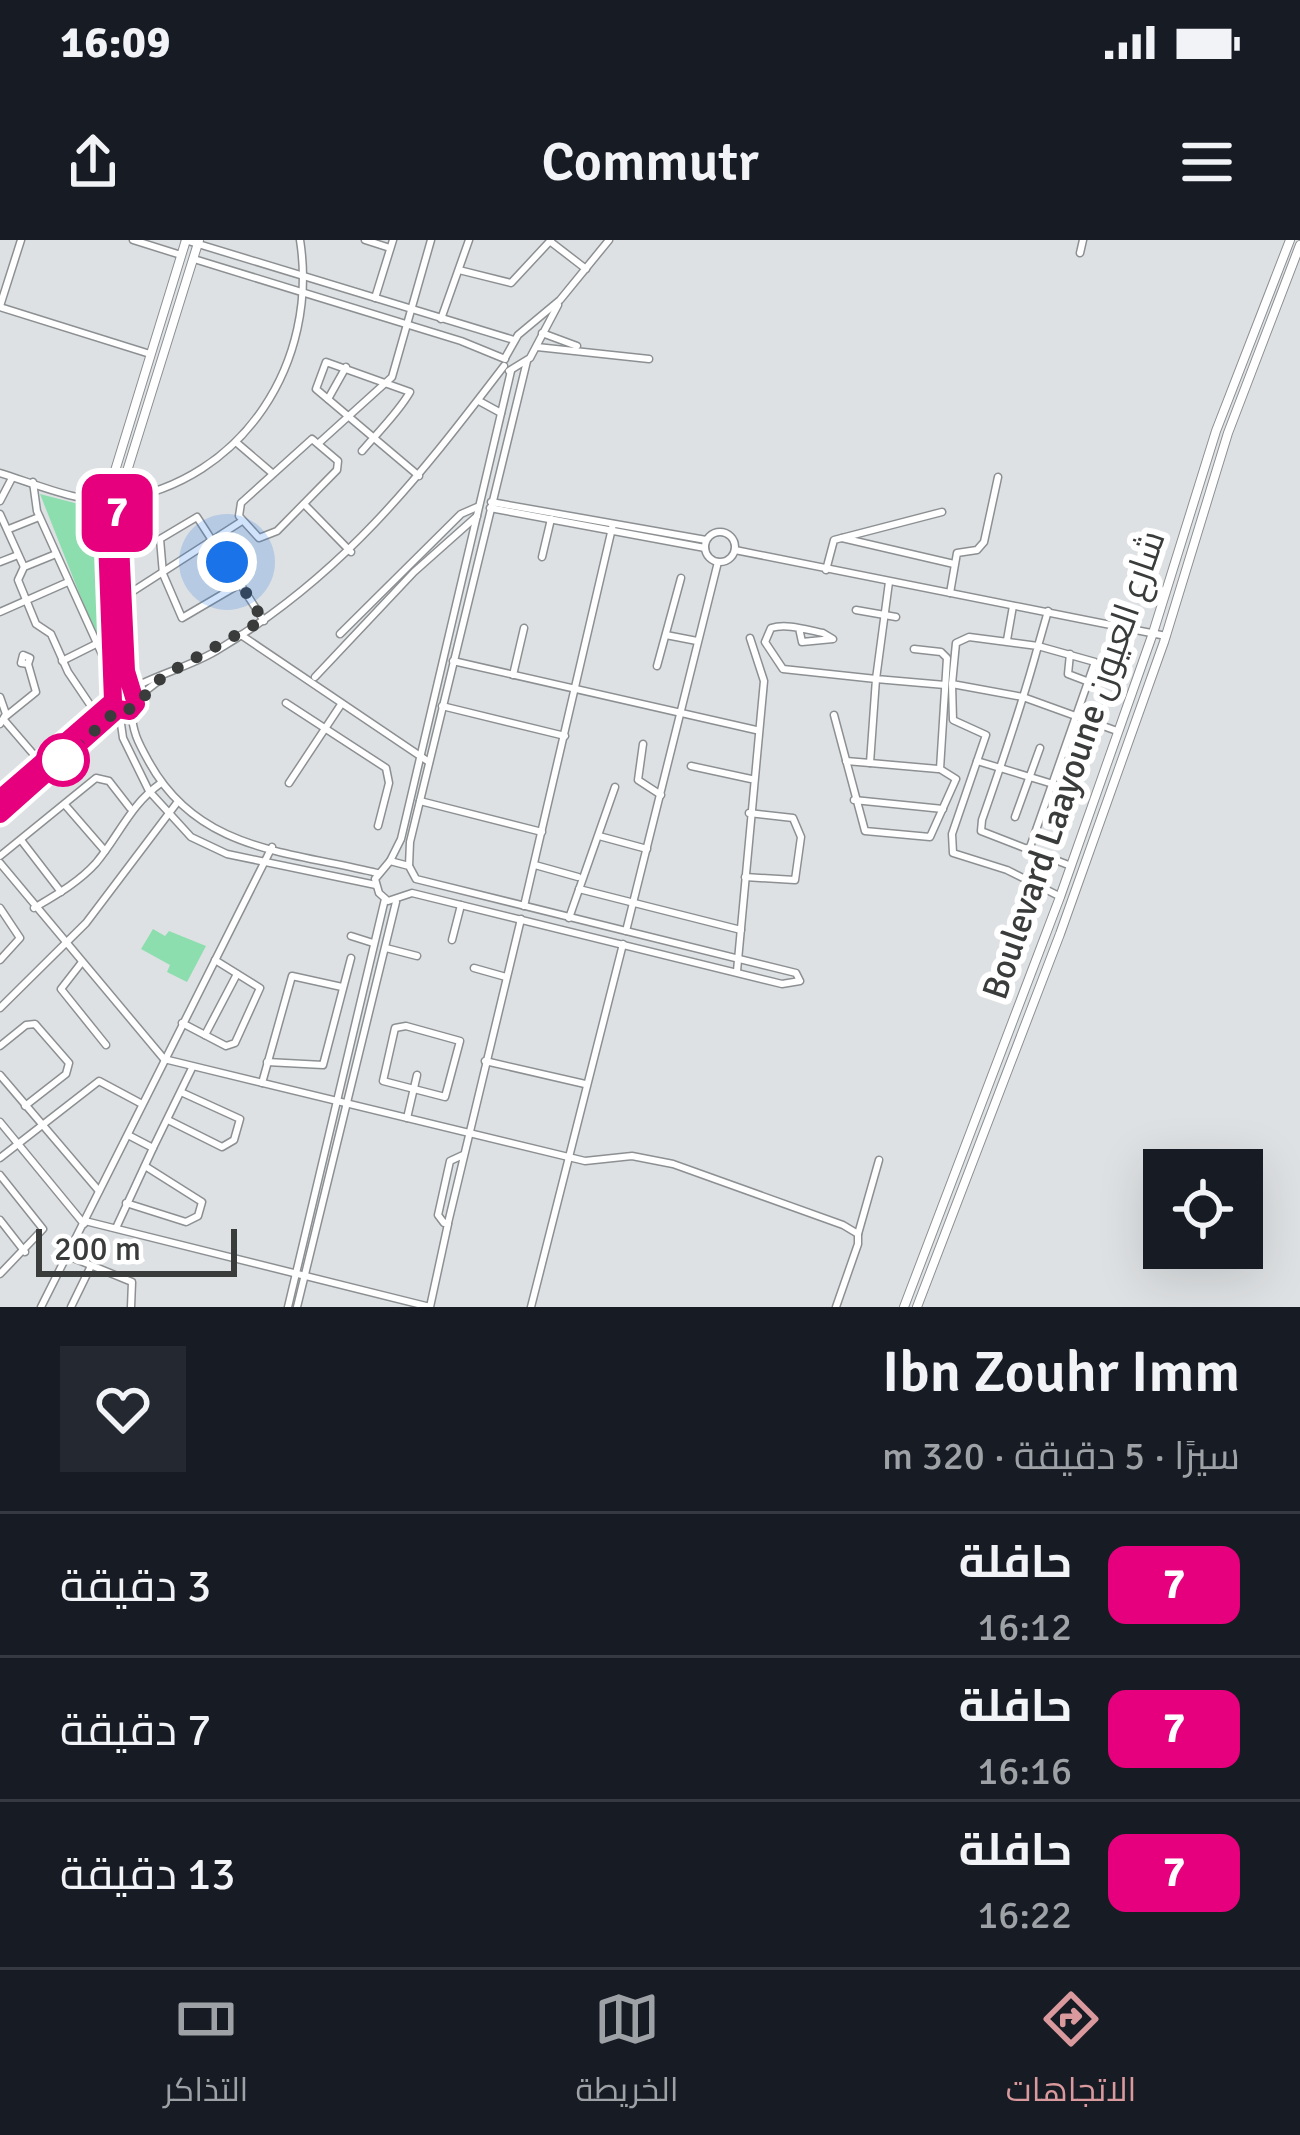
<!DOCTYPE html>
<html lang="ar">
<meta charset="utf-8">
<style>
body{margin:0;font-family:Signika,Cairo,sans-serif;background:#242831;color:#f1f3f6;direction:rtl;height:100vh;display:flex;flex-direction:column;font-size:45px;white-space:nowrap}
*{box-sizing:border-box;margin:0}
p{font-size:39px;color:#9ea1a6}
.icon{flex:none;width:66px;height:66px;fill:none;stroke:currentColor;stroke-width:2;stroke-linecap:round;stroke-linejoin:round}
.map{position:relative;height:1067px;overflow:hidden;direction:ltr}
.side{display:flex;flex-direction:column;background:#171b24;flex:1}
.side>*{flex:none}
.badge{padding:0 24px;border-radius:18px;font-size:42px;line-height:78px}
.buttons{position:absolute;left:1143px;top:909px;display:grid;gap:24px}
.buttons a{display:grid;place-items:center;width:120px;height:120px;border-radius:0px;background:#171b24;box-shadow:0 12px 48px #0002;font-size:60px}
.scale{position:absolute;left:36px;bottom:30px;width:201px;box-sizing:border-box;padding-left:12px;border:6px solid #3a3c3c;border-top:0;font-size:33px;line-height:42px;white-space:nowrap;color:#3a3c3c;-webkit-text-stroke:9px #fff;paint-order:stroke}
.you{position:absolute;width:60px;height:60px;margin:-30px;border:9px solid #fff;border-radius:50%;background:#1a73e8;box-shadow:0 0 0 18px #1a73e833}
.map>.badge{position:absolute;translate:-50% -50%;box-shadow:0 0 0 6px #fff}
.round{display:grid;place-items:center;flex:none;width:126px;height:126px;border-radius:0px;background:#242831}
.headline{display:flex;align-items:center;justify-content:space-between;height:204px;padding:0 60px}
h1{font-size:57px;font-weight:600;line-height:90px}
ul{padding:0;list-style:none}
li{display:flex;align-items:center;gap:36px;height:144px;padding:0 60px;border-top:3px solid #363941}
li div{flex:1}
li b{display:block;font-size:45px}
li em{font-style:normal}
li .badge{min-width:132px;font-weight:700;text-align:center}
.status{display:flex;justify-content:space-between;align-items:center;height:84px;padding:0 60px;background:#171b24;direction:ltr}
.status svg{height:33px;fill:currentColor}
header{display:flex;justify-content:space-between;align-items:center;height:156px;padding:0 60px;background:#171b24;font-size:54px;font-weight:600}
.tab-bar{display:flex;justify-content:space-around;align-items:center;height:168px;border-top:3px solid #363941;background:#171b24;font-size:33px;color:#9ea1a6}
.tab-bar a{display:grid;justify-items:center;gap:6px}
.tab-bar .current{color:#d9999d}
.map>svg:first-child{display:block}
</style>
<div class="status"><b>16:09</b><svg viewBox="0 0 49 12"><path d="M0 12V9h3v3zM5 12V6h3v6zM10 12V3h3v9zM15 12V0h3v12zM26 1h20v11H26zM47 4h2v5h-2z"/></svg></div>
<header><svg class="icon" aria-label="menu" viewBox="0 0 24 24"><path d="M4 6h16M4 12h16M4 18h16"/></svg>Commutr<svg class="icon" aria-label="share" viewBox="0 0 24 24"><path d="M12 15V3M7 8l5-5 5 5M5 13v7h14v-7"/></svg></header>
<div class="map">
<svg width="1300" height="1067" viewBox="0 0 1300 1067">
<rect width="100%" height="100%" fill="#dee1e3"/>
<g fill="#8ddeae">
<path d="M40,254L98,269L106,421Z"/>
<path d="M153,689L165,696L169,691L206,706L187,742L167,732L170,725L141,709Z"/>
</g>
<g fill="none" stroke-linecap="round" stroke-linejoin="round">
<defs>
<g id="minor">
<path d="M133,0L181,15"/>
<path d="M185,0L514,100"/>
<path d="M365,0L390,8"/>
<path d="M551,2L586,29"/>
<path d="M1080,13L1083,0"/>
<path d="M194,19L461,101L505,119"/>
<path d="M459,30L511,43L551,0"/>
<path d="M375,58L393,0"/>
<path d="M0,66L21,0"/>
<path d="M0,67L150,114"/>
<path d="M441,79L469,0"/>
<path d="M542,93L577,106"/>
<path d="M537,107L649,119"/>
<path d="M505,118L518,95L560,60L609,0"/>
<path d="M509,131L530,118L558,65"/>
<path d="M328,159L346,127"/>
<path d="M479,161L501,173"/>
<path d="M312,199L338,221L337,230L277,291L259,298L239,276L241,263Z"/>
<path d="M320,202L392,137L431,0"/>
<path d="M237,203L272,233"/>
<path d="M362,211C378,192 398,173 410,152L326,122L316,149L419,236"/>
<path d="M0,233C33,243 83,265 118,260C244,241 319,121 300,0"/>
<path d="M33,242L37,271L110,432"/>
<path d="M0,261L12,238"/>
<path d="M491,262L706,300"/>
<path d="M304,264L351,312"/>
<path d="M490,268L705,308"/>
<path d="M0,274L24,327"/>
<path d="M9,289L39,277"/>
<circle cx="720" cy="307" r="15"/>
<path d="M842,298L954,324"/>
<path d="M735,310L1166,396"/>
<path d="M56,314L24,327L18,340L36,384L51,394L68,432L97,475"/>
<path d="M542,317L551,279"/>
<path d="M0,322L18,315"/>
<path d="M826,330L834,300L942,272"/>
<path d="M889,342L876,439L945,445"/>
<path d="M240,344L182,378L163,334L160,299L197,277L264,381"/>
<path d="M950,353L957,313L977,310L984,302L998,237"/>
<path d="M110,366L242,281"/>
<path d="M856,370L896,377"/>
<path d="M0,372L68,342"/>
<path d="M799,388L802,402L833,399L823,393C807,390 787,383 771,388L765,402L783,429L876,439L870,523L846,521"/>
<path d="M340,394L461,274L477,267"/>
<path d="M241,395L429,522"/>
<path d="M666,395L697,401"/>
<path d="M1007,400L1013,366"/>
<path d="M1070,414L1068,434L1089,442"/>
<path d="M23,415L30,418L28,424L21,423Z"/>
<path d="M62,421L94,405"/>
<path d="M453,421L756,490"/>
<path d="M657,426L681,338"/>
<path d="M513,435L524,388"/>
<path d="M315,437L414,332L477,276"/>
<path d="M952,444L953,480L986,495L952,594L953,613L1007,630L1059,656"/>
<path d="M131,449C158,434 189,427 216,411C343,335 416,241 504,126"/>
<path d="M0,457L6,474L0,484"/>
<path d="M138,457L161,439"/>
<path d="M286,463L386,528L389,543L378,586"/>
<path d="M442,466L565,496"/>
<path d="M132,469C131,490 139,504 149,522C198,611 287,611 377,633"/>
<path d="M119,470L123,498L149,551L191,597L227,614L376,645"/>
<path d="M834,475L865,591L930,597L956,539L940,529L947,418L941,412L914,409"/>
<path d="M5,477L36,452L28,424"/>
<path d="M4,480L41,523"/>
<path d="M643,504L638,540L661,555"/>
<path d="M977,521L1053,544"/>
<path d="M870,523L938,529"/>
<path d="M691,526L751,539"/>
<path d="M289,543L340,466"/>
<path d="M854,560L943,569"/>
<path d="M420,561L542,592"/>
<path d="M66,566L105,611"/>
<path d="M1015,577L1040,508"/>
<path d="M599,596L647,609"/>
<path d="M21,600L61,652"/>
<path d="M1029,610L1095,422L1038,406L1048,371"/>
<path d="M0,616L96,538L109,541L130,568"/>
<path d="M390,621L409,626L416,639L796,733L800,741L782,744L412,653L388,661L379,653L375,639Z"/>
<path d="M390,621L401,599L511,131"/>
<path d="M0,623L164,819L585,921L632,916L673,924L843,985L858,994V1004L836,1067"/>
<path d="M535,625L578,637"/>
<path d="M409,626L410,602L527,121"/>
<path d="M1071,626L981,591L982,580C1002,523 1022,465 1038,406L969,397L956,403L952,444L1023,457L1117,491"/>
<path d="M745,637L795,640L801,597L793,578L749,573"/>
<path d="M579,649L741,690"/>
<path d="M524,666L613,284"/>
<path d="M0,668L20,698L0,720"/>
<path d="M34,668C56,655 79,642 96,623C120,594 130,565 161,543"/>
<path d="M569,678L615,547"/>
<path d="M626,691L718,322"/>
<path d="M351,696L373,703"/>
<path d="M452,700L461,665"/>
<path d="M386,708L417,716"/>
<path d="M82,722L61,749L106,805"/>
<path d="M474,728L506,737"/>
<path d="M737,731L764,441L750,398"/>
<path d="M0,768L86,683L176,564"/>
<path d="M182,783L226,806L235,803L260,748L215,720"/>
<path d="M406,786L460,801L445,857L383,841L395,788Z"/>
<path d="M205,795L237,734"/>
<path d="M0,806L26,785L35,784L69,823L66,834L25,866"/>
<path d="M485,821L585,844"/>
<path d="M267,822L323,825L351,718"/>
<path d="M0,835L99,951"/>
<path d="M262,843L292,736L342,747"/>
<path d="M407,878L417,835"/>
<path d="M168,880L222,907L234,900L240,879L183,853"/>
<path d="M0,882L84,984"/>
<path d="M153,908L192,828"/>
<path d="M463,915L450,921L438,975L444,983H448L521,679"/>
<path d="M0,918L99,841L142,864"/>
<path d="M0,935L43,989L0,1034"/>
<path d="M126,963L186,982L198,976L202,962L145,926"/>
<path d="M0,980L25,1012"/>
<path d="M85,981L430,1067L448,984"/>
<path d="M116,988L153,908L128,895"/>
<path d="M858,994L879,920"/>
<path d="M66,1015L132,1042L131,1067"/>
<path d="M41,1067L272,607"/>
<path d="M71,1067L90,1028"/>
<path d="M288,1067L385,659"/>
<path d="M297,1067L396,662"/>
<path d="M531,1067L623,704"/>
</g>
<g id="tertiary">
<path d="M118,469H132L137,458L126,431L118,260L199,0"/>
<path d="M118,469L113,461L106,260L186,0"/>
<path d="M0,559L113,461"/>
<path d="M0,574L118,469"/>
<path d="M904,1067L1060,657L1153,393L1216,191L1290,0"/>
<path d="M917,1067L1060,694L1164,402L1228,193L1300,5"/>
</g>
</defs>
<use href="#minor" stroke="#8d9092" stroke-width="9"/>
<use href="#tertiary" stroke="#8d9092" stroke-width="10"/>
<use href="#minor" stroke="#fff" stroke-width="6"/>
<use href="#tertiary" stroke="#fff" stroke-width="8"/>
</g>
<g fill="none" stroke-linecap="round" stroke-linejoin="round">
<defs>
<path id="line" d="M0,559L113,461L106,272V260H118L126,431L136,464L130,471L118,469L0,574"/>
</defs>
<use href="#line" stroke="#fff" stroke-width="27"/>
<use href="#line" stroke="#e6007e" stroke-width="18"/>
<path stroke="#3a3c3c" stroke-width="12" stroke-dasharray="0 21.6" d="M63,520L118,469H132L163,436L263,380L227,322"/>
</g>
<circle fill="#fff" stroke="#e6007e" stroke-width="6" cx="63" cy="520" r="24"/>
<g text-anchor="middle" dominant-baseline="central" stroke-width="12" stroke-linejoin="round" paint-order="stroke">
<g font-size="36" fill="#3a3c3c" stroke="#fff">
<text transform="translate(1074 525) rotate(-71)">Boulevard Laayoune شارع العيون</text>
</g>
</g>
</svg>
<div class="buttons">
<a><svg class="icon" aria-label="locate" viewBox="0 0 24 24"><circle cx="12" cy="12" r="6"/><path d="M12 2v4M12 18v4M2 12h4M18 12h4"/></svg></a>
</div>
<div class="scale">200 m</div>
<div class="you" style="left:227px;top:322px"></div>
<b class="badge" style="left:117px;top:273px;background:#e6007e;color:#fff">7</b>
</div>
<section class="side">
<div class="headline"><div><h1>Ibn Zouhr Imm</h1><p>سيرًا · 5 دقيقة · 320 m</p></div><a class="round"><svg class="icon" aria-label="heart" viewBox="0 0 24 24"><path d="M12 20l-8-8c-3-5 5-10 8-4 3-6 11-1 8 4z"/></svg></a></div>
<ul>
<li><span class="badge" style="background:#e6007e;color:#fff">7</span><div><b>حافلة</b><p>16:12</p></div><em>3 دقيقة</em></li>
<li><span class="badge" style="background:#e6007e;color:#fff">7</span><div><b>حافلة</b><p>16:16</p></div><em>7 دقيقة</em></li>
<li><span class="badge" style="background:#e6007e;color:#fff">7</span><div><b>حافلة</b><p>16:22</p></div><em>13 دقيقة</em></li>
</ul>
</section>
<nav class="tab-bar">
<a class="current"><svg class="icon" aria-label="directions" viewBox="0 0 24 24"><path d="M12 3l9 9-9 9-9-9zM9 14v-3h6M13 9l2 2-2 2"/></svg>الاتجاهات</a>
<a><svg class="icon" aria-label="map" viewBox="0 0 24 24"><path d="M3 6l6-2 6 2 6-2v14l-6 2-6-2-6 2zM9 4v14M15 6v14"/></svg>الخريطة</a>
<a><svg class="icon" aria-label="tickets" viewBox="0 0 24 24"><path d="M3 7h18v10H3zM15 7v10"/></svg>التذاكر</a>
</nav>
